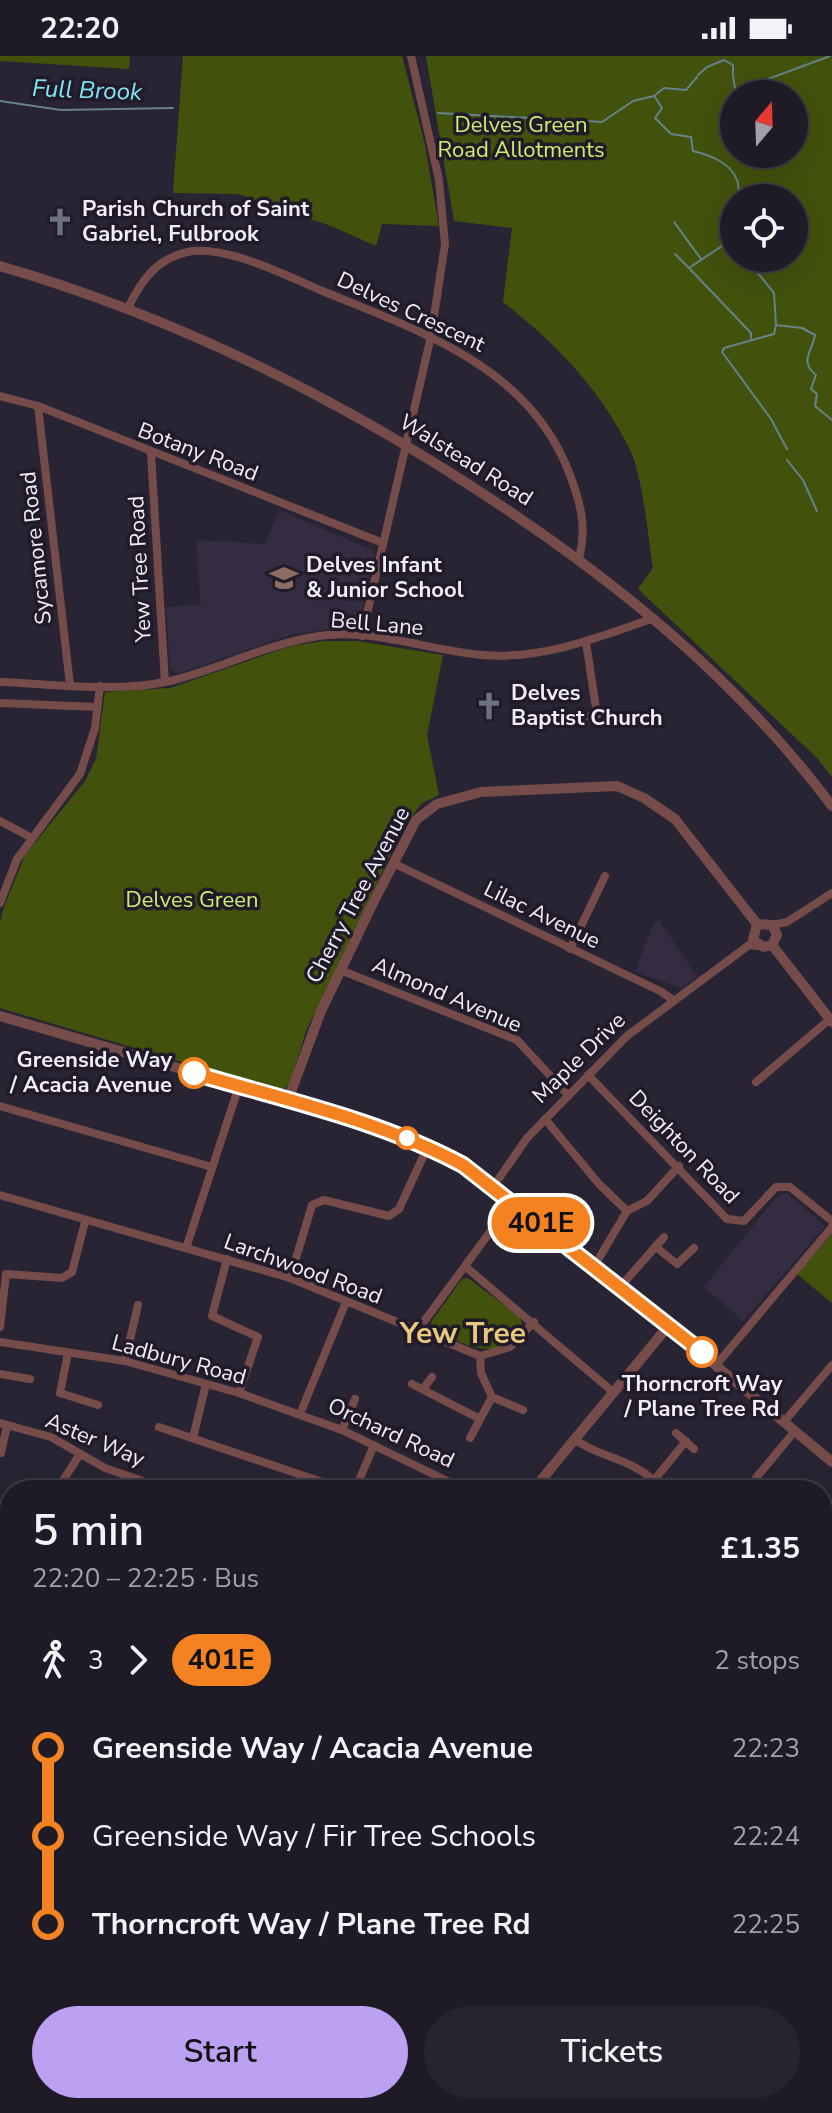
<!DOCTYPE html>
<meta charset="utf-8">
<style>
body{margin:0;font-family:"Nunito Sans",sans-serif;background:#27242e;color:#f1f3f6;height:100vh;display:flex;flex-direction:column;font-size:30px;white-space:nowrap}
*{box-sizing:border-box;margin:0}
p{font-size:26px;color:#a1a1a7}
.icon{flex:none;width:44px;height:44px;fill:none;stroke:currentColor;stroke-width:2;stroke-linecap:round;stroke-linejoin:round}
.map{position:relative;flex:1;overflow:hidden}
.drawer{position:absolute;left:0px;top:1424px;width:832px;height:634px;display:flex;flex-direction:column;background:#1f1b26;border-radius:32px 32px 0 0;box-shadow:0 8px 32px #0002,0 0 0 2px #3c3943}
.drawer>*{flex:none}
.badge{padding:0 16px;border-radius:26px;font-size:28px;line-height:52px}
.needle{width:52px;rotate:19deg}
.tools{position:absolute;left:720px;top:24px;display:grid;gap:16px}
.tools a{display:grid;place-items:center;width:88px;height:88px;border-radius:50%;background:#1f1b26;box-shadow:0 8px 32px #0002,0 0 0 2px #3c3943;font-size:40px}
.map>.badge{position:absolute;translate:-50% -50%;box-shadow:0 0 0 4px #fff}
.legs{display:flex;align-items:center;gap:12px;height:88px;padding:0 32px;font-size:26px}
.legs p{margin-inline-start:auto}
.headline{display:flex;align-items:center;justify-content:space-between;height:136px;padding:0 32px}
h1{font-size:44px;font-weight:600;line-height:60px}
.cta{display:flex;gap:16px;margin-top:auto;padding:16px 32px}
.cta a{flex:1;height:92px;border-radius:48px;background:#bca0f2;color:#111;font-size:32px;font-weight:600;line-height:92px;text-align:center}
.cta a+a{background:#27242e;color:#f1f3f6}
ul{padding:0 32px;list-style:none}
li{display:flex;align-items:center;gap:28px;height:88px;font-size:30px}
li i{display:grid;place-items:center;width:12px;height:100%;margin:0 10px;background:currentColor}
li i::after{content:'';width:20px;height:20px;margin:-10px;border:6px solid;border-radius:50%;background:#1f1b26}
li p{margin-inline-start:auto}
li:first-child i{background:linear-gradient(#0000 50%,currentColor 0)}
li:last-child i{background:linear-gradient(currentColor 50%,#0000 0)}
.status{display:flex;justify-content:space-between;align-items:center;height:56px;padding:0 40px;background:#1f1b26;direction:ltr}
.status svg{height:22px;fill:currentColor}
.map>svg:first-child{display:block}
</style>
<div class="status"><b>22:20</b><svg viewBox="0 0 49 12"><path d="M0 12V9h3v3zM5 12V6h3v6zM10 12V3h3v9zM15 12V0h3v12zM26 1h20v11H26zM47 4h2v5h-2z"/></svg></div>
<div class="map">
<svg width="832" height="2057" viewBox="0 0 832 2057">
<rect width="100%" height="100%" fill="#292433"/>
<g fill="#342d42">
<path d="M279,454L375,495L359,569L290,579L178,618L170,612L166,551L201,549L196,484L265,488Z"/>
<path d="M659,864L697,921L682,932L635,916L654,867Z"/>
<path d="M787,1137L825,1170L743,1265L704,1231L779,1138Z"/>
<path d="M714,2048H782L784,2057H718Z"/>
</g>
<g fill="#42520d" fill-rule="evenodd">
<path d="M0,0H130L129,13L0,5Z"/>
<path d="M183,0H402L425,89L439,170L382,168L376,190L331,170L238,138L173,137Z"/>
<path d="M426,0H832V721L816,701L638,533L653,512C648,482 643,423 631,396C603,336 555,286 503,246L512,172L454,165ZM734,38H794V98H734ZM734,142H794V202H734Z"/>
<path d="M324,585H357L443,599L427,679L439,739L422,747L405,769L306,975L290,1027L284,1033L276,1034L0,952V866L4,851L25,799L85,725L96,703L105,636L170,632L291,590Z"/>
<path d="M832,1178V1247L797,1218Z"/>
<path d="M468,1222L520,1261L522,1268C501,1310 465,1289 433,1274L431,1266L462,1223Z"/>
<path d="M822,1522L832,1530V1576L822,1567Z"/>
<path d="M822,1852L832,1859V2057H797L795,2048H822Z"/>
<path d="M135,2048H285L305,2057H154Z"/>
</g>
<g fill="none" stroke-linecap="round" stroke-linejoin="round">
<g stroke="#64838b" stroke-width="2">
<path d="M698,19L707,11L724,4L733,9V18"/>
<path d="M733,20L736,38"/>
<path d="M744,38V32L830,0"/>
<path d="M655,41L662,52L655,62L671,78L691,81L693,95C709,99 730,106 737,124C740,132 736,135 744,142"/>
<path d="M0,45L61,54L173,52"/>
<path d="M438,57L602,66L633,45L654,40L664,32L686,34L697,21"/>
<path d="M674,166L701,203"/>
<path d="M734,182L689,212L751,277V283"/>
<path d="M675,198L688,211"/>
<path d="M759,202L753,211L774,237L776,269L802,272L815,279C812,296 799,305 816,319L811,333L817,338L815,350L832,364"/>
<path d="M776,269L774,278L724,292L722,296L771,363L787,393"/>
<path d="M787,404L803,424L817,455"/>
<path d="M344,2057L350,2048"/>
</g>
<g stroke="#27555c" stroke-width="14">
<path d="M0,1954L10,1966"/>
<path d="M32,2057L35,2048"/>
</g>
<g stroke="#764c4a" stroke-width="8">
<path d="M128,252C141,225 156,203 187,196C224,188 285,219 320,234C419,275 530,310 570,419C581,448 587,473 579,502"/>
<path d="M0,340L38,350L383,487"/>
<path d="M38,350L70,629"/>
<path d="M151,398L165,626"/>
<path d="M362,580L431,280L445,188L439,124L411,0"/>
<path d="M0,626C54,628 116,637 170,625C223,612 272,585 327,579C379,574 432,595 483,599C542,604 600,581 654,562"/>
<path d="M0,647L97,651"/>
<path d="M566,664L597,659L586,586"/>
<path d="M0,765L32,782"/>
<path d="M393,807L662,936L674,945"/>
<path d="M0,847L17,803L80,718L95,672L100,630"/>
<path d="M772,869L787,866L832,837"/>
<path d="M570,893L605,820"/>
<path d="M340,914L517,984L568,1039"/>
<path d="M588,1019L727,1163L744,1165L776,1131H790L832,1165"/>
<path d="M756,1026L830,963"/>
<path d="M0,1050L212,1111"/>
<path d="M545,1063L599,1128L627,1155"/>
<path d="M493,1131L527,1082L627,980L749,889L758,890"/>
<path d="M0,1139L290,1222L480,1300L510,1291L534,1266"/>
<path d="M656,1191L677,1208L694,1192"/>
<path d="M186,1192L239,1030"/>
<path d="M227,1203L212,1260L258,1281L239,1337"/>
<path d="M595,1209L627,1155L647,1145L679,1110"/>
<path d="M466,1211L613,1336"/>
<path d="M290,1222L312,1149L324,1144L389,1160L399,1153L428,1090"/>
<path d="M621,1230L664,1181"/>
<path d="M0,1271L6,1218L62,1222L72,1216L85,1166"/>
<path d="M417,1275L513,1145"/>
<path d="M0,1286L125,1305L239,1337L342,1374L466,1434"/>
<path d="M68,1297L60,1337L98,1349"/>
<path d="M480,1300L481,1317L492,1341L523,1354"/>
<path d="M125,1305L138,1249"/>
<path d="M717,1308L832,1171"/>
<path d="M0,1318L30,1323"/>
<path d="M412,1328L480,1363"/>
<path d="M423,1333L432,1321"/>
<path d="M300,1358L346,1246"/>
<path d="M784,1366L832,1309"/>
<path d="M0,1367L51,1381L105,1412L169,1434"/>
<path d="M159,1371L346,1434"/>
<path d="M342,1374L355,1343"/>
<path d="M676,1377L694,1393"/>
<path d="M193,1382L206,1328"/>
<path d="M470,1382L492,1341"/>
<path d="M574,1383C603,1403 624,1400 654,1424"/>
<path d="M1,1397L7,1370"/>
<path d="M57,1434L80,1398"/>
<path d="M355,1434L374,1389"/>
<path d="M646,1434L686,1385"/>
<path d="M746,1434L795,1375"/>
<path d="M822,1489L832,1477"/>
<path d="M822,1518L832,1526"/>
<path d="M0,1520L10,1518"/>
<path d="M822,1593L831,1581"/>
<path d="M0,1617L10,1604"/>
<path d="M822,1648L832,1636"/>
<path d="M822,1703L832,1711"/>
<path d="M0,1753L10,1763"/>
<path d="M824,1788L832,1794"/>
</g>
<g stroke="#764c4a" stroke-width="10">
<path d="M0,210C169,259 324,335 471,430C609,519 733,618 832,750"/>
<path d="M757,868L772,869L777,879L772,889"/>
<path d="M757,868L753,884L764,891L772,889"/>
<path d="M772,889L832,966"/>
<path d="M0,960L288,1044L428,1090L463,1109L595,1209L832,1406"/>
<path d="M288,1044L321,955L373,847L416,764L437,748L481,736L617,730L644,742L675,763L757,868"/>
<path d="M533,1434L669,1269"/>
<path d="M0,1661L10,1664"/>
</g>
<g stroke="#e17978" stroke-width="14">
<path d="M0,1987L10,1993"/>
<path d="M0,2008L10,2014"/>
<path d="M70,2048L86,2057"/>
<path d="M104,2048L121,2057"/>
</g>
</g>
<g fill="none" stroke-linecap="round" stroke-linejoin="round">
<defs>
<path id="line-1" d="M194,1017C285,1044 379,1064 463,1109L702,1296"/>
</defs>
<use href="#line-1" stroke="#fff" stroke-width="18"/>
<use href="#line-1" stroke="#f58220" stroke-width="12"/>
</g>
<defs>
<symbol id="church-bare" viewBox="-9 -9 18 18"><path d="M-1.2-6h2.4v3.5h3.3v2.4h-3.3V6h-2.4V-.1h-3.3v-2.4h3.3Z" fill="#6b7280" stroke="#201a29" stroke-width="2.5" paint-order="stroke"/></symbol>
<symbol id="school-bare" viewBox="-9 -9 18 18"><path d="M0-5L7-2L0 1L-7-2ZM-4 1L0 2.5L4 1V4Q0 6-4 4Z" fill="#8d6e63" stroke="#201a29" stroke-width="2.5" paint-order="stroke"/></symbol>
</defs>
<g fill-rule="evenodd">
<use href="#church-bare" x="40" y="146" width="40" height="40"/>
<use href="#school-bare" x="264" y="502" width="40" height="40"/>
<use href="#church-bare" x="469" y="630" width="40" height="40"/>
</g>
<g fill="#fff" stroke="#f58220" stroke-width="4">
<circle cx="194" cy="1017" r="14"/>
<circle cx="407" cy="1082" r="10"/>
<circle cx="702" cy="1296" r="14"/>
</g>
<g text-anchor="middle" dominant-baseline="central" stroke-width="7" stroke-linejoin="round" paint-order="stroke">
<g font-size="22" fill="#ccef6f" stroke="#201a29">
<text x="521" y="69">Delves Green<tspan x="521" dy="25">Road Allotments</tspan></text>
<text x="192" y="844">Delves Green</text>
</g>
<g font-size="22" font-weight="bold" fill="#f2eef9" stroke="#201a29" text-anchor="start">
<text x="82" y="153">Parish Church of Saint<tspan x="82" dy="25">Gabriel, Fulbrook</tspan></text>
<text x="306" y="509">Delves Infant<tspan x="306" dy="25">&amp; Junior School</tspan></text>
<text x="511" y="637">Delves<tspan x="511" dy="25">Baptist Church</tspan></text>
</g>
<g font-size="22" fill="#f2eef9" stroke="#201a29">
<text transform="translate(411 256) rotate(25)">Delves Crescent</text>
<text transform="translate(198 396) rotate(21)">Botany Road</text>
<text transform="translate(466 404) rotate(32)">Walstead Road</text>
<text transform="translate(36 492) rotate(-96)">Sycamore Road</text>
<text transform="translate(140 513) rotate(-93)">Yew Tree Road</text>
<text transform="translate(377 568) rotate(5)">Bell Lane</text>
<text transform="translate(358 839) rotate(-62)">Cherry Tree Avenue</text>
<text transform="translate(542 859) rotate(26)">Lilac Avenue</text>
<text transform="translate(447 939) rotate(23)">Almond Avenue</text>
<text transform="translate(579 1002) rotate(-44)">Maple Drive</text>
<text transform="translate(684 1091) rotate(46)">Deighton Road</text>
<text transform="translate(303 1213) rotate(20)">Larchwood Road</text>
<text transform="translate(179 1304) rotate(15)">Ladbury Road</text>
<text transform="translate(391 1377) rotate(25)">Orchard Road</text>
<text transform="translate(95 1384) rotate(23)">Aster Way</text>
</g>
<g font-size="22" font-weight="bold" fill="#f2eef9" stroke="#201a29" text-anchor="end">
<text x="172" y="1004">Greenside Way<tspan x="172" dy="25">/ Acacia Avenue</tspan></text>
<text x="702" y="1328" text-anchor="middle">Thorncroft Way<tspan x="702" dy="25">/ Plane Tree Rd</tspan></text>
</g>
<g font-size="24" font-style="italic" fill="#83e6f5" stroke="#201a29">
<text transform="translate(87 34) rotate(2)">Full Brook</text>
</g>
<g font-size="30" font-weight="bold" fill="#e8c87e" stroke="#201a29">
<text x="463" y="1277">Yew Tree</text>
</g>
</g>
</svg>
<div class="tools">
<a><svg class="needle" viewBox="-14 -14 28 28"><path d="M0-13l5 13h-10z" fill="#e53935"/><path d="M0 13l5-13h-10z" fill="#a1a1a7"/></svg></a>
<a><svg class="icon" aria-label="locate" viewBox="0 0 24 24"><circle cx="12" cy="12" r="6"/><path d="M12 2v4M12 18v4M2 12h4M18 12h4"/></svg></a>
</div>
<b class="badge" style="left:541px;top:1167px;background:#f58220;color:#111">401E</b>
<section class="drawer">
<div class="headline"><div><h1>5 min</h1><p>22:20 – 22:25 · Bus</p></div><b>£1.35</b></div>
<div class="legs"><svg class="icon" aria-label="walk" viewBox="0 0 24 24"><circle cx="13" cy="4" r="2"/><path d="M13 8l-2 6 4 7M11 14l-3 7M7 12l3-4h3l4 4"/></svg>3<svg class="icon" aria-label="forward" viewBox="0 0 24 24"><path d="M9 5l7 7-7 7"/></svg><b class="badge" style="background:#f58220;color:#111">401E</b><p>2 stops</p></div>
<ul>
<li><i style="color:#f58220"></i><b>Greenside Way / Acacia Avenue</b><p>22:23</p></li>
<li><i style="color:#f58220"></i><span>Greenside Way / Fir Tree Schools</span><p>22:24</p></li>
<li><i style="color:#f58220"></i><b>Thorncroft Way / Plane Tree Rd</b><p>22:25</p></li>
</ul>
<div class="cta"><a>Start</a><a>Tickets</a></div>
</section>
</div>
